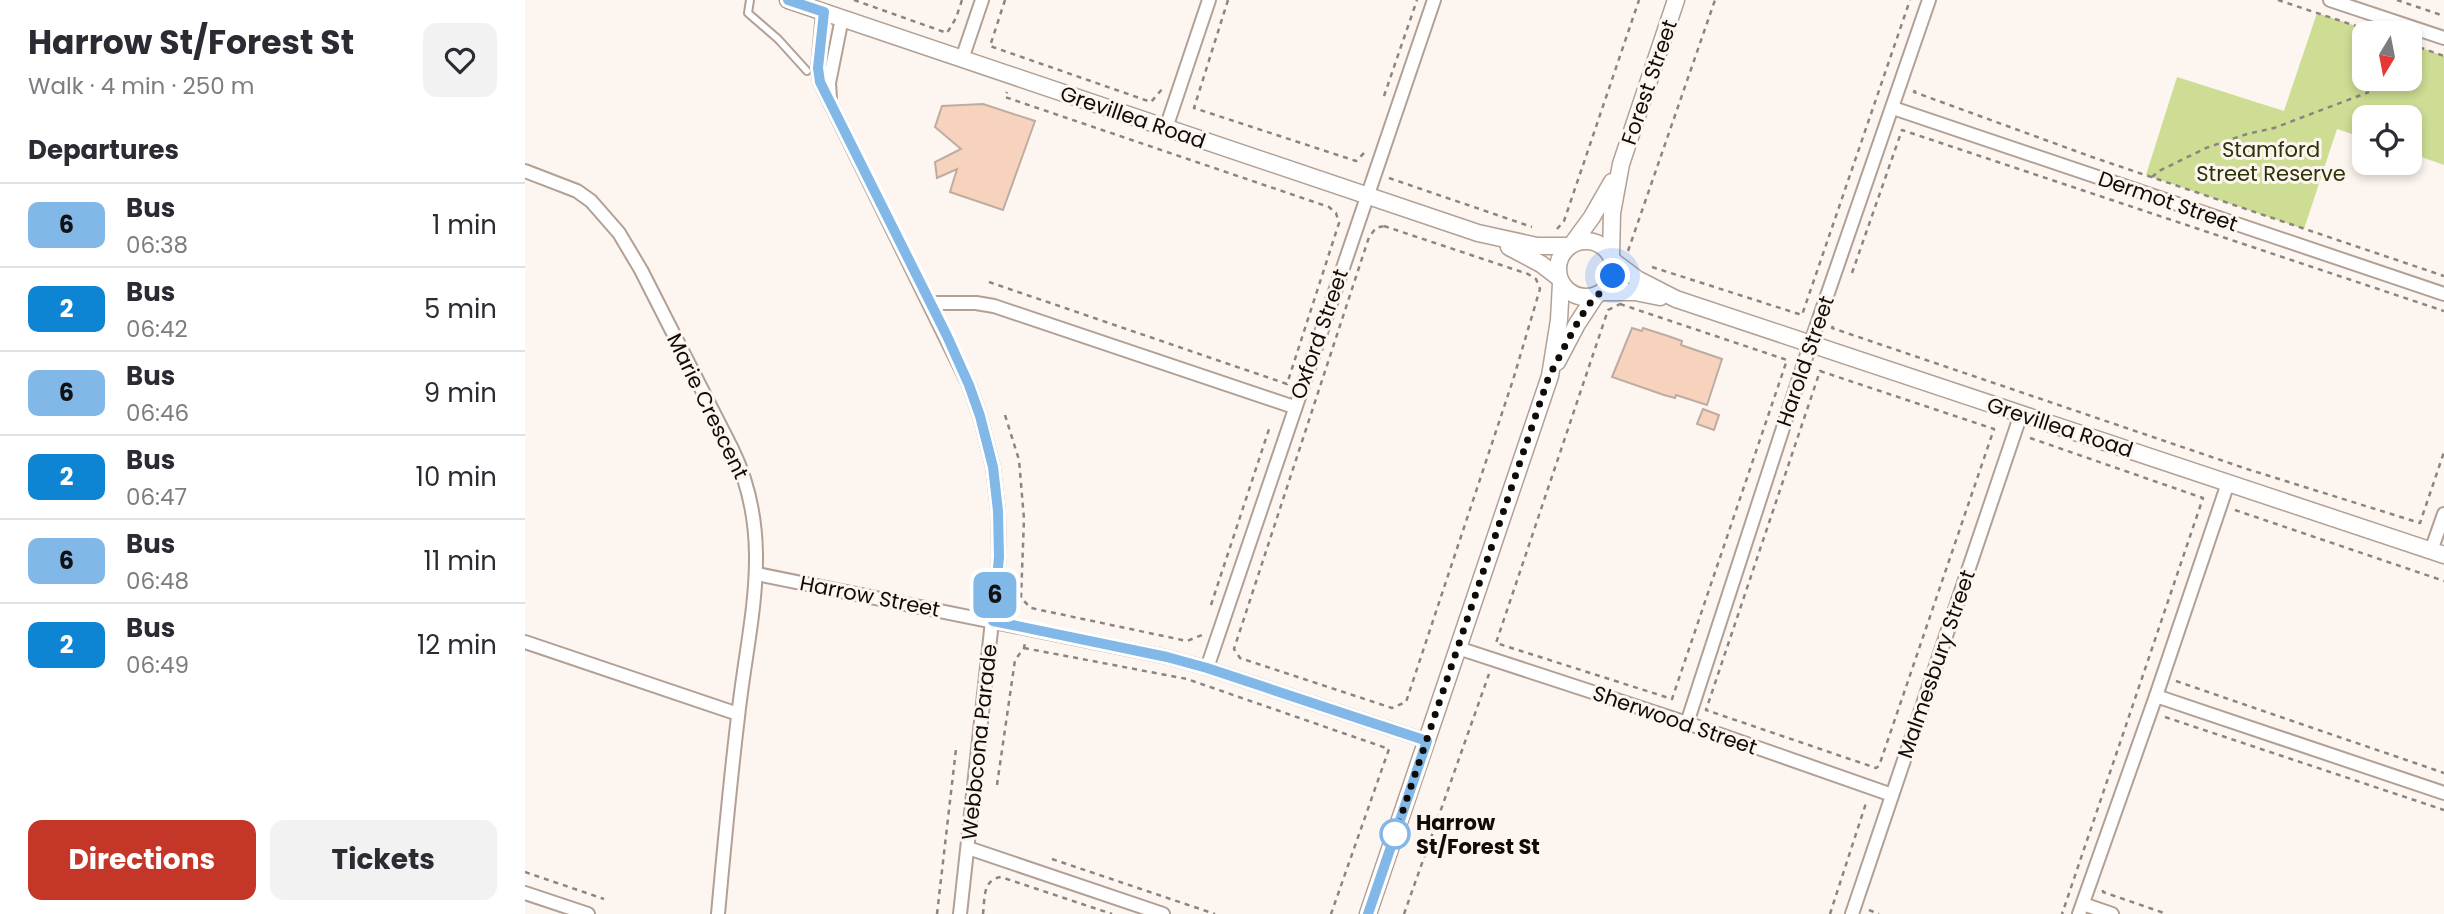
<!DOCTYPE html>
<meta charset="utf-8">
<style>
body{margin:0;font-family:Poppins,sans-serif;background:#f2f2f3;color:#2b2b33;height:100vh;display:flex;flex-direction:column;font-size:26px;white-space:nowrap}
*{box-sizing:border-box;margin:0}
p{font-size:23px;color:#7c7c81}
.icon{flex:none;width:38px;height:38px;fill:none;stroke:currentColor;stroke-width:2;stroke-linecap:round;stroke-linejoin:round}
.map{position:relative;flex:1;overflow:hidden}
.side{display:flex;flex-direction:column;background:#fff;width:525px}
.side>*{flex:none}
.badge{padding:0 14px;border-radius:10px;font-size:24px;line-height:46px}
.needle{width:46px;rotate:190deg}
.buttons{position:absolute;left:1827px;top:21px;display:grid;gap:14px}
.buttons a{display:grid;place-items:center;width:70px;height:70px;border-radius:14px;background:#fff;box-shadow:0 4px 10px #0003;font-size:35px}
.you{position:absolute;width:35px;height:35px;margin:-18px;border:5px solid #fff;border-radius:50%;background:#1a73e8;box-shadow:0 0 0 10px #1a73e833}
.map>.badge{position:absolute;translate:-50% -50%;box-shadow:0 0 0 4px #fff}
h2{padding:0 28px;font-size:26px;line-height:63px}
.round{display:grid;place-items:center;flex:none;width:74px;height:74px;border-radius:14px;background:#f2f2f3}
.summary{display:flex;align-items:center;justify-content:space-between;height:119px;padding:0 28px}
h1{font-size:33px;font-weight:700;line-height:52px}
.cta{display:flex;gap:14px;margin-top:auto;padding:14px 28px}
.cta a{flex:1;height:80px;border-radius:14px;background:#c33628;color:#fff;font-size:28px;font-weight:700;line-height:80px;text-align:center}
.cta a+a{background:#f2f2f3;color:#2b2b33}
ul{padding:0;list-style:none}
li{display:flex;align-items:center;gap:21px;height:84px;padding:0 28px;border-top:2px solid #e1e1e2}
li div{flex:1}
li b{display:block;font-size:26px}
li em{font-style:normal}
li .badge{min-width:77px;font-weight:700;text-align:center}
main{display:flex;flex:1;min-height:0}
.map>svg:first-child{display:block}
</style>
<main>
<section class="side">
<div class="summary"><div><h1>Harrow St/Forest St</h1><p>Walk · 4 min · 250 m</p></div><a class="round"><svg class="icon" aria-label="heart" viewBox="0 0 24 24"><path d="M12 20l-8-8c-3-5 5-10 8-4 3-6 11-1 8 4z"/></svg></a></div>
<h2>Departures</h2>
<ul>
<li><span class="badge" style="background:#82b8e7;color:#111">6</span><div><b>Bus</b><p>06:38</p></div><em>1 min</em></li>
<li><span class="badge" style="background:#0e85d2;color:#fff">2</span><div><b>Bus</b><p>06:42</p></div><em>5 min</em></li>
<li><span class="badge" style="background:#82b8e7;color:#111">6</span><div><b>Bus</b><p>06:46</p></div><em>9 min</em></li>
<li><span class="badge" style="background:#0e85d2;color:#fff">2</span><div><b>Bus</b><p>06:47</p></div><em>10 min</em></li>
<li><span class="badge" style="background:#82b8e7;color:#111">6</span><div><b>Bus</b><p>06:48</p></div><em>11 min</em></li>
<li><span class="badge" style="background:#0e85d2;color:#fff">2</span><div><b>Bus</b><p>06:49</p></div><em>12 min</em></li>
</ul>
<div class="cta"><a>Directions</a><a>Tickets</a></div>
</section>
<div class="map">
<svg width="1919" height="914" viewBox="0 0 1919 914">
<rect width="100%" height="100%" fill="#fdf5f0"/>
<path fill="#cddd93" d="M1792,13L1852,33H1839V79H1885V44L1919,56V165L1885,153V117H1839V138L1812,129L1779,229L1621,175L1652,77L1759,111Z"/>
<g fill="#f7d2bd" stroke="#bfaca1" stroke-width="2">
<path d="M458,104L510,121L478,210L425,192L432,169L412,178L410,162L436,149L410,127L417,106Z"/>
<path d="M1107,328L1117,331L1118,328L1143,336L1157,341L1156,345L1197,359L1182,405L1151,395L1150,398L1139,395L1087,377Z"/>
<path d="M1178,409L1194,415L1189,430L1172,424Z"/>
</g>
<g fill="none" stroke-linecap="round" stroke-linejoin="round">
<defs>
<path id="service" d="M225,0L223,13L253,39L282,71"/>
<g id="minor">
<path d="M1805,0L1919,38"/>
<path d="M298,12L293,68L295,82L444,385L455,416L468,467L473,511L474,557L435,914"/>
<path d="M437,59L457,0"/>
<path d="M305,98L304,83L317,18"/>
<path d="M1368,108L1919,294"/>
<path d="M641,128L684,0"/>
<path d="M0,171L52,191L66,201L94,233L116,270L207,449C251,539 223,623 213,717C205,782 199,848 193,914"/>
<path d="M404,303H451L469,306L769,407"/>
<path d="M1906,551L1919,514"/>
<path d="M232,574L642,657L682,668L902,741"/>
<path d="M0,642L213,714"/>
<path d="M933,648L1162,723L1367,795"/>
<path d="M682,668L909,0"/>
<path d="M1631,696L1919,793"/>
<path d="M1162,723L1285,345L1404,0"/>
<path d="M443,848L638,914"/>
<path d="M0,893L63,914"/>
<path d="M1558,904L1587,914"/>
<path d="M1327,914L1496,414"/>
<path d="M1554,914L1631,696L1703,483"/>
</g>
<g id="tertiary">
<path d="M263,0L953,233L1012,246H1043"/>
<circle cx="1061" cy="269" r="28"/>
<path d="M1048,243L1067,217L1087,182"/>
<path d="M984,247L1016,264L1033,277"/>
<path d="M1086,256L1087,213L1096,164L1151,0"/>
<path d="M1088,261L1112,279L1151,299L1919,555"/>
<path d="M1077,292H1110L1135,297"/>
<path d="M1032,362L1052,324L1071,295"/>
<path d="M843,914L1025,376L1034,320L1036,283"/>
</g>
</defs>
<use href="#service" stroke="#b2a095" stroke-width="10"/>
<use href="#minor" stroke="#b2a095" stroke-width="16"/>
<use href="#tertiary" stroke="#b2a095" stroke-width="19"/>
<g stroke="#8b8480" stroke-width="2.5" stroke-dasharray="5 5" stroke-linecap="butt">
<path d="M329,0L422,33L431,18L437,0"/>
<path d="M480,0L465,46L626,102L638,88"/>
<path d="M703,0L669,108L831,161L840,152"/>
<path d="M1753,0L1852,33"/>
<path d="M1872,0L1919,16"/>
<path d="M1885,44L1919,56"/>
<path d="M1390,90L1389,92L1567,157L1919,276"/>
<path d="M859,96L892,0"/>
<path d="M1627,177L1634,171L1681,148L1722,134L1749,128L1844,92"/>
<path d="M864,178L1007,227"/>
<path d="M859,226L1003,274L1011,279L1015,289L988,380L881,702L867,708L715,658L709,649L844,237L851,228Z"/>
<path d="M1032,229L1039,221L1114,0"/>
<path d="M1103,251L1190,0"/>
<path d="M1127,267L1277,315L1385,0"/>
<path d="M1327,273L1377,130L1919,311"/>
<path d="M464,282L762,384L814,223L811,213L804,207L480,97L482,92"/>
<path d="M1095,304L1262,360L1147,699L971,643L1083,310Z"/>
<path d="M1308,326L1307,328L1722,469L1895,523L1919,452"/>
<path d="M1295,371L1469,429L1354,766L1351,768L1181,710Z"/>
<path d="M480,415L494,460L499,519L496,598L506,608L662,641L677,635"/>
<path d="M1505,438L1678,498L1537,914"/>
<path d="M1710,510L1919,581"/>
<path d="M686,605L745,426"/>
<path d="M499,648L662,679L864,749L806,914"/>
<path d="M1651,681L1919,773"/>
<path d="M1640,717L1919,810"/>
<path d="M472,785L490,660L499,648L500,643"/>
<path d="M527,859L690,914"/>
<path d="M0,872L79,899"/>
<path d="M1578,890V892L1642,914"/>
<path d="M1344,910L1354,914"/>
<path d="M412,914L431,749"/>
<path d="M458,914C460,899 457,880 476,877L587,914"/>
<path d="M879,914L964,674"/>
<path d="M1305,914L1342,800"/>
</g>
<use href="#service" stroke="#fff" stroke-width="6"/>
<use href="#minor" stroke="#fff" stroke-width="12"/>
<use href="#tertiary" stroke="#fff" stroke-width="16"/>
</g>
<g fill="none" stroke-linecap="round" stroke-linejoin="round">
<defs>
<path id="line" d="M263,0L299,12L293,68L295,82L422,336L444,385L455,416L468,467L473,511L474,557L468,621L642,657L682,668L902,741L843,914"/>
</defs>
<use href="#line" stroke="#fff" stroke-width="16"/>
<use href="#line" stroke="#82b8e7" stroke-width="10"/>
<path stroke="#110b07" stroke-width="7" stroke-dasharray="0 12.6" d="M870,834L868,840L1024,376C1037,353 1048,328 1063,306C1071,294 1083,289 1088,276"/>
</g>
<circle fill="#fff" stroke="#82b8e7" stroke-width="3.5" cx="870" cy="834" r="14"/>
<g text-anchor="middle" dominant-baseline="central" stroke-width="6" stroke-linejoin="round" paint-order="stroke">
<g font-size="21" fill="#110b07" stroke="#fdf5f0">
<text transform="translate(1124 82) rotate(-71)">Forest Street</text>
<text transform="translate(608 117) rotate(19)">Grevillea Road</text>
<text transform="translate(1643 201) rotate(19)">Dermot Street</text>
<text transform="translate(794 334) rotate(-71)">Oxford Street</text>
<text transform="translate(1280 361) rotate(-71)">Harold Street</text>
<text transform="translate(183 406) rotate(64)">Marie Crescent</text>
<text transform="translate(1535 427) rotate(18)">Grevillea Road</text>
<text transform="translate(345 596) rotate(11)">Harrow Street</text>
<text transform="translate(1411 664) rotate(-71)">Malmesbury Street</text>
<text transform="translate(1150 720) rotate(19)">Sherwood Street</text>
<text transform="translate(454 742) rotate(-84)">Webbcona Parade</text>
</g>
<g font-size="21" fill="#2c3308" stroke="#fdf5f0">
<text x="1746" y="149">Stamford<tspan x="1746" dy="24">Street Reserve</tspan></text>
</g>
<g font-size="21" font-weight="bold" fill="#110b07" stroke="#fdf5f0" text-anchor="start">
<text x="891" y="822">Harrow<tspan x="891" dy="24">St/Forest St</tspan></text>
</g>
</g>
</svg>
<div class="buttons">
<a><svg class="needle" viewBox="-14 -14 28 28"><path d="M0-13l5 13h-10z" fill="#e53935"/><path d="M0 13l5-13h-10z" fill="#7c7c81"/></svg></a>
<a><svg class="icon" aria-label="locate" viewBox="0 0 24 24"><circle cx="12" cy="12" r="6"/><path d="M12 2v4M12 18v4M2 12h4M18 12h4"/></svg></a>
</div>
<div class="you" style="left:1088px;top:276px"></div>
<b class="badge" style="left:470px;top:595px;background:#82b8e7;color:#111">6</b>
</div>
</main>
